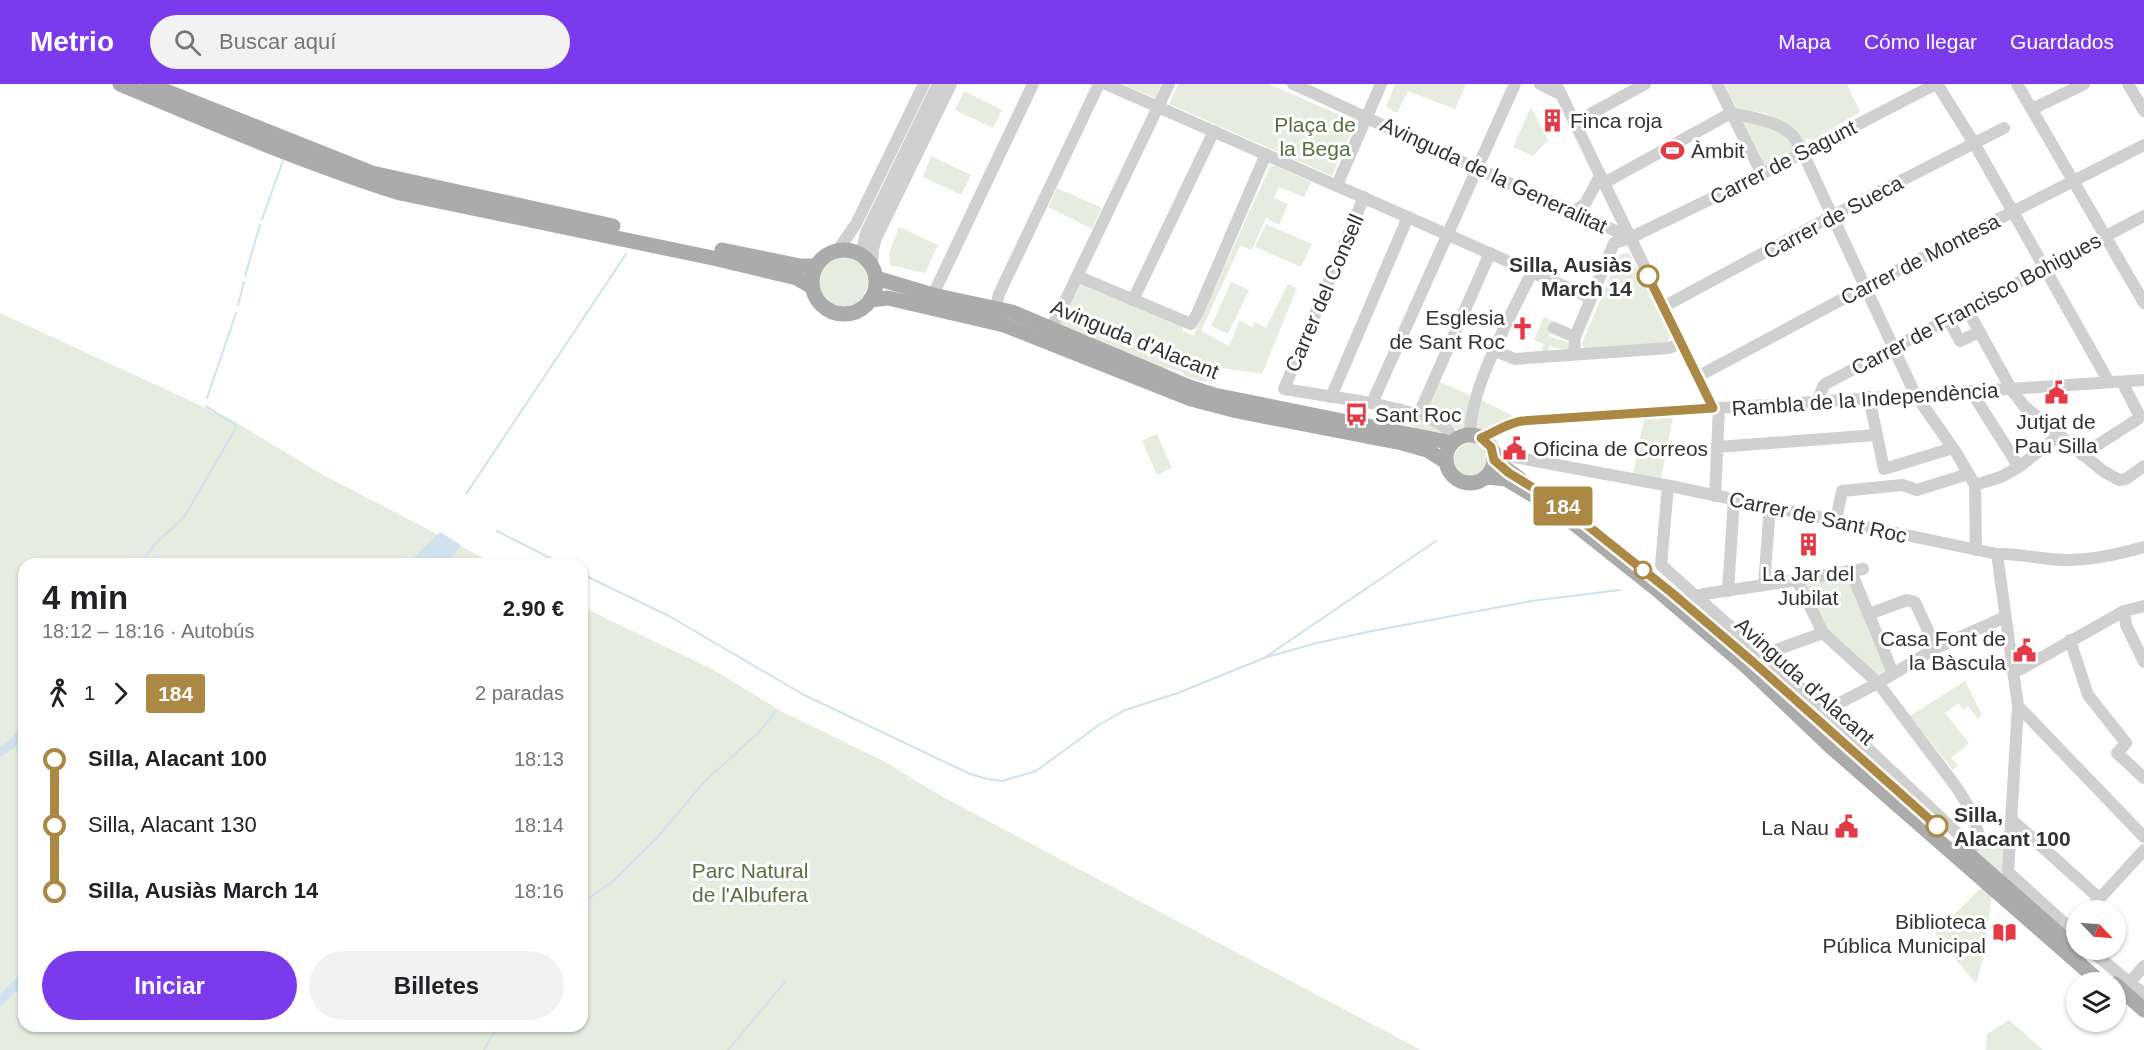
<!DOCTYPE html>
<html lang="es">
<meta charset="utf-8">
<style>
body{margin:0;font-family:Helvetica,sans-serif;background:#f2f2f2;color:#202124;height:100vh;display:flex;flex-direction:column;font-size:22px;white-space:nowrap}
*{box-sizing:border-box;margin:0}
p{font-size:20px;color:#757577}
.icon{flex:none;width:33px;height:33px;fill:none;stroke:currentColor;stroke-width:2;stroke-linecap:round;stroke-linejoin:round}
.map{position:relative;flex:1;overflow:hidden}
.sheet{position:absolute;left:18px;top:474px;width:570px;height:474px;display:flex;flex-direction:column;background:#fff;border-radius:18px;box-shadow:0 2px 4px #0004}
.sheet>*{flex:none}
.badge{padding:0 12px;border-radius:4px;font-size:21px;line-height:39px}
.needle{width:39px;rotate:115deg}
.controls{position:absolute;left:2066px;top:816px;display:grid;gap:12px}
.controls a{display:grid;place-items:center;width:60px;height:60px;border-radius:50%;background:#fff;box-shadow:0 2px 4px #0004;font-size:30px}
.map>.badge{position:absolute;translate:-50% -50%;box-shadow:0 0 0 3px #fff}
.legs{display:flex;align-items:center;gap:9px;height:66px;padding:0 24px;font-size:20px}
.legs p{margin-inline-start:auto}
.summary{display:flex;align-items:center;justify-content:space-between;height:102px;padding:0 24px}
h1{font-size:33px;font-weight:800;line-height:45px}
.primary-button{display:flex;gap:12px;margin-top:auto;padding:12px 24px}
.primary-button a{flex:1;height:69px;border-radius:36px;background:#7c3aed;color:#fff;font-size:24px;font-weight:800;line-height:69px;text-align:center}
.primary-button a+a{background:#f2f2f2;color:#202124}
ul{padding:0 24px;list-style:none}
li{display:flex;align-items:center;gap:21px;height:66px;font-size:22px}
li i{display:grid;place-items:center;width:9px;height:100%;margin:0 8px;background:currentColor}
li i::after{content:'';width:15px;height:15px;margin:-8px;border:4px solid;border-radius:50%;background:#fff}
li p{margin-inline-start:auto}
li:first-child i{background:linear-gradient(#0000 50%,currentColor 0)}
li:last-child i{background:linear-gradient(currentColor 50%,#0000 0)}
header{display:flex;align-items:center;gap:36px;box-sizing:border-box;height:84px;padding:0 30px;background:#7c3aed;color:#fff}
header strong{font-size:28px}
nav{display:flex;gap:33px;margin-inline-start:auto;font-size:21px}
.search{width:420px;height:54px;background:#f2f2f2;display:flex;align-items:center;gap:15px;box-sizing:border-box;padding:0 21px;border-radius:33px;color:#757577;font-size:22px}
.map>svg:first-child{display:block}
</style>
<header>
<strong>Metrio</strong>
<div class="search"><svg class="icon" aria-label="search" viewBox="0 0 24 24"><circle cx="10" cy="10" r="6"/><path d="M15 15l6 6"/></svg>Buscar aquí</div>
<nav><a>Mapa</a><a>Cómo llegar</a><a>Guardados</a></nav>
</header>
<div class="map">
<svg width="2144" height="966" viewBox="0 0 2144 966">
<rect width="100%" height="100%" fill="#fff"/>
<g fill="#e6ecdf">
<path d="M1122,0H1164L1157,15Z"/>
<path d="M1178,0H1269L1356,38L1332,92L1169,20Z"/>
<path d="M1395,0H1466L1455,25L1408,7L1397,29L1386,23Z"/>
<path d="M1724,0H1847L1860,28L1813,56L1805,54L1807,59L1804,61L1792,44L1765,29L1737,25Z"/>
<path d="M964,7L1002,26L993,44L955,26Z"/>
<path d="M1531,23L1548,56L1533,72L1513,63Z"/>
<path d="M1738,34L1763,40L1791,55L1796,70L1764,86Z"/>
<path d="M931,72L971,91L961,111L923,93Z"/>
<path d="M1276,82L1311,98L1304,113L1279,103L1274,114L1288,120L1279,141L1266,134L1252,166L1240,162L1201,247L1229,262L1240,236L1252,243L1255,238L1266,244L1288,200L1297,204L1262,290L1216,283L1211,297H1200L1185,292L1182,288L1168,284L1163,292L1050,244L1077,192L1185,238L1182,246L1193,252L1270,83Z"/>
<path d="M1057,104L1102,124L1092,145L1048,123Z"/>
<path d="M1266,140L1312,160L1301,183L1255,163Z"/>
<path d="M899,143L938,161L925,189L890,181L889,169Z"/>
<path d="M1629,169L1671,252L1666,261L1585,266L1582,259L1620,170Z"/>
<circle cx="842" cy="197" r="26"/>
<path d="M1231,198L1249,206L1228,250L1211,242Z"/>
<path d="M0,229L232,336L323,391L495,480H24V942H582V523L712,585L783,628L887,679L941,712L1421,966H0Z"/>
<path d="M1544,233L1556,238L1549,252L1570,259L1567,267L1550,262L1547,267H1544L1542,266L1544,260L1534,256Z"/>
<path d="M1436,296L1470,311L1465,344L1454,345L1426,326Z"/>
<path d="M1481,316L1511,331L1509,335L1486,348L1475,343Z"/>
<path d="M1674,327L1660,401L1632,395L1645,329Z"/>
<path d="M1410,331L1425,335L1450,353L1410,347L1415,343L1396,338Z"/>
<path d="M1157,350L1172,384L1157,391L1142,357Z"/>
<circle cx="1471" cy="376" r="17"/>
<path d="M1843,490L1848,494L1888,584L1886,588L1879,591L1870,589L1831,552L1805,502Z"/>
<path d="M1965,597L1982,631L1978,635L1968,622L1963,626L1959,619L1945,629L1969,659L1951,674L1958,681L1953,686L1910,632Z"/>
<path d="M1981,755L2006,756L2004,787L1999,789L1970,767Z"/>
<path d="M1981,804L1992,812L1982,879L1976,900L1935,850Z"/>
<path d="M2009,936L2043,966H1986L1987,950Z"/>
</g>
<path fill="#cfe2ee" d="M440,448L461,461L452,474L451,480H407Z"/>
<g fill="none" stroke-linecap="round" stroke-linejoin="round">
<g stroke="#cfe2ee" stroke-width="2">
<path d="M262,135L283,77"/>
<path d="M245,192L260,141"/>
<path d="M238,221L244,198"/>
<path d="M207,314L236,229"/>
<path d="M466,410L626,170"/>
<path d="M497,447L562,480"/>
<path d="M140,480L156,459L184,433L236,344V341L206,322"/>
<path d="M582,490L669,532L804,611L970,690L987,695L1002,697L1036,687L1099,641L1125,626L1178,609L1264,574L1436,457"/>
<path d="M1267,573L1317,559L1367,548L1531,517L1620,506"/>
<path d="M582,819L612,798L656,755L703,699L758,649L776,627"/>
<path d="M484,966L498,942"/>
<path d="M728,966L785,898"/>
</g>
<g stroke="#cfe2ee" stroke-width="9">
<path d="M0,668L11,661L24,647"/>
<path d="M0,917L24,893"/>
</g>
<g stroke="#d0d0d0" stroke-width="12">
<path d="M1106,0L1591,214"/>
<path d="M1293,0C1354,27 1414,57 1476,84C1527,108 1579,129 1630,154"/>
<path d="M1540,0L1560,10"/>
<path d="M1556,0L1713,324"/>
<path d="M1717,0L1762,90"/>
<path d="M1937,0L1974,59L2109,298"/>
<path d="M2017,0L2144,219"/>
<path d="M2128,0L2144,27"/>
<path d="M2032,25L2084,0"/>
<path d="M1731,29C1751,34 1778,36 1793,52C1797,57 1799,64 1803,69L1915,310L1957,370L1975,401L1976,466"/>
<path d="M1574,39L1645,0"/>
<path d="M1604,99L1731,29"/>
<path d="M1337,101L1381,0"/>
<path d="M1364,113L1284,305L1372,319L1425,332L1444,342L1455,356"/>
<path d="M1575,127L1585,120L1600,92"/>
<path d="M838,166L856,140L924,0"/>
<path d="M864,173L862,166L866,149L938,0"/>
<path d="M872,183L873,165L876,154L951,0"/>
<path d="M1077,192L1191,240L1197,230L1266,70"/>
<path d="M933,211L1033,0"/>
<path d="M1133,216L1214,47"/>
<path d="M1663,223L1832,132L2004,44"/>
<path d="M995,225L999,210L1099,0"/>
<path d="M1967,225L2011,305L2024,322L2103,387L2119,396L2126,395L2144,382"/>
<path d="M1948,235L1960,257L1979,248"/>
<path d="M1050,244L1057,234L1169,0"/>
<path d="M1554,244L1575,253"/>
<path d="M1495,267L1515,275L1669,264L1681,259"/>
<path d="M1574,270L1575,253L1614,159L1630,154L1762,90L1936,0"/>
<path d="M1697,293L1865,203L2144,61"/>
<path d="M1971,307L2019,383"/>
<path d="M1331,313L1408,133"/>
<path d="M1869,313L1884,385L1953,364"/>
<path d="M1817,317L1824,301L1827,299L2144,132"/>
<path d="M1372,319L1515,0"/>
<path d="M1419,330L1490,169"/>
<path d="M1384,344L1396,333L1399,325"/>
<path d="M1470,351C1470,304 1511,231 1532,188"/>
<path d="M1481,354L1510,339L1523,337L2144,296"/>
<path d="M1717,363L1876,351"/>
<path d="M1493,369L1670,402L1997,470C2020,469 2043,476 2066,476C2093,476 2118,470 2144,463"/>
<path d="M2082,371L2138,335L2139,331L2122,298"/>
<path d="M1975,401L2001,393L2019,383L2058,352"/>
<path d="M1668,402L1661,481L1762,571L1828,627L1972,763"/>
<path d="M1715,412L1719,324"/>
<path d="M1836,436L1842,407L1902,401L1917,406L1968,390"/>
<path d="M1997,470L2018,622L2008,788L2009,812"/>
<path d="M1863,485L1797,496L1823,549L1878,599L1957,704L1973,730L1979,752L1975,761L1967,768"/>
<path d="M1848,487L1852,490L1893,589"/>
<path d="M1764,501L1770,422"/>
<path d="M1728,507L1734,415"/>
<path d="M1682,517L1704,510L1797,496"/>
<path d="M2124,527L2126,541L2144,578"/>
<path d="M1869,530L1907,516L1915,518L1936,564"/>
<path d="M2070,556L2088,611L2126,659L2117,669L2144,694"/>
<path d="M1762,571L1823,549"/>
<path d="M2013,587L2021,585L2124,527L2144,522"/>
<path d="M2018,622L2144,753"/>
<path d="M1828,627L1832,623L1878,599L1936,564L2005,533"/>
<path d="M2012,736L2099,814"/>
<path d="M2008,788L2064,839L2076,841"/>
<path d="M2089,826L2144,766"/>
<path d="M2090,866L2144,910"/>
<path d="M2130,898L2144,882"/>
</g>
<g stroke="#ababab" stroke-width="15">
<path d="M120,0C212,39 305,79 400,109L713,174L797,194L812,203"/>
<path d="M148,0L372,89L613,142"/>
<path d="M722,166L800,182H816"/>
<circle cx="844" cy="198" r="32"/>
<path d="M876,194L933,211L1012,228L1189,303L1214,311L1452,359"/>
<path d="M870,216L888,214L1004,241L1191,315L1237,327L1402,359L1427,366L1446,378"/>
<circle cx="1470" cy="375" r="24"/>
<path d="M1494,376L1520,395"/>
<path d="M1486,393L1506,395L1553,423L1660,508L1747,583L1830,662L2100,898"/>
<path d="M1775,598L1842,659"/>
<path d="M1959,762L2067,857"/>
<path d="M2115,900L2144,926"/>
</g>
</g>
<g fill="none" stroke-linecap="round" stroke-linejoin="round">
<defs>
<path id="line-1" d="M1648,192L1713,324L1522,337C1507,339 1496,348 1481,354L1491,363L1494,376L1509,389L1563,422L1672,509L1753,578L1937,742"/>
</defs>
<use href="#line-1" stroke="#fff" stroke-width="14"/>
<use href="#line-1" stroke="#ab8843" stroke-width="9"/>
</g>
<defs>
<symbol id="building-bare" viewBox="-9 -9 18 18"><path d="M-4-6H4V6H1V3H-1V6H-4ZM-2.5-4.3h1.7v1.8h-1.7ZM.8-4.3h1.7v1.8H.8ZM-2.5-1h1.7V.8h-1.7ZM.8-1h1.7V.8H.8Z" fill="#e63946" stroke="#fff" stroke-width="2.5" paint-order="stroke"/></symbol>
<symbol id="stadium-bare" viewBox="-9 -9 18 18"><path d="M0-5a6.5 5 0 1 0 0 10a6.5 5 0 1 0 0-10ZM-3.5-1.8h7v3.6h-7Z" fill="#e63946" stroke="#fff" stroke-width="2.5" paint-order="stroke"/></symbol>
<symbol id="church-bare" viewBox="-9 -9 18 18"><path d="M-1.2-6h2.4v3.5h3.3v2.4h-3.3V6h-2.4V-.1h-3.3v-2.4h3.3Z" fill="#e63946" stroke="#fff" stroke-width="2.5" paint-order="stroke"/></symbol>
<symbol id="civic-bare" viewBox="-9 -9 18 18"><path d="M-.6-6.5H3V-4.5H.6V-3L4-1V1h2V6H-6V1h2V-1L-.6-3ZM-1.2 2.5V6h2.4V2.5Z" fill="#e63946" stroke="#fff" stroke-width="2.5" paint-order="stroke"/></symbol>
<symbol id="bus-bare" viewBox="-9 -9 18 18"><path d="M-5-6H5V4H4V6H2V4H-2V6H-4V4H-5ZM-3.5-4V0h7V-4ZM-3.5 1.2v1.5H-2V1.2ZM2 1.2v1.5H3.5V1.2Z" fill="#e63946" stroke="#fff" stroke-width="2.5" paint-order="stroke"/></symbol>
<symbol id="library-bare" viewBox="-9 -9 18 18"><path d="M-6-4Q-3-5.5-.7-3.5V5Q-3 3-6 4ZM6-4Q3-5.5 .7-3.5V5Q3 3 6 4Z" fill="#e63946" stroke="#fff" stroke-width="2.5" paint-order="stroke"/></symbol>
</defs>
<g fill-rule="evenodd">
<use href="#building-bare" x="1536" y="20" width="33" height="33"/>
<use href="#stadium-bare" x="1656" y="50" width="33" height="33"/>
<use href="#church-bare" x="1506" y="228" width="33" height="33"/>
<use href="#civic-bare" x="2040" y="292" width="33" height="33"/>
<use href="#bus-bare" x="1340" y="314" width="33" height="33"/>
<use href="#civic-bare" x="1498" y="348" width="33" height="33"/>
<use href="#building-bare" x="1792" y="444" width="33" height="33"/>
<use href="#civic-bare" x="2008" y="550" width="33" height="33"/>
<use href="#civic-bare" x="1830" y="726" width="33" height="33"/>
<use href="#library-bare" x="1988" y="832" width="33" height="33"/>
</g>
<g fill="#fff" stroke="#ab8843" stroke-width="3">
<circle cx="1648" cy="192" r="10"/>
<circle cx="1643" cy="486" r="8"/>
<circle cx="1937" cy="742" r="10"/>
</g>
<g text-anchor="middle" dominant-baseline="central" stroke-width="6" stroke-linejoin="round" paint-order="stroke">
<g font-size="21" fill="#333" stroke="#fff" text-anchor="start">
<text x="1570" y="36">Finca roja</text>
<text x="1691" y="66">Àmbit</text>
<text x="1505" y="233" text-anchor="end">Esglesia<tspan x="1505" dy="24">de Sant Roc</tspan></text>
<text x="1375" y="330">Sant Roc</text>
<text x="2056" y="337" text-anchor="middle">Jutjat de<tspan x="2056" dy="24">Pau Silla</tspan></text>
<text x="1533" y="364">Oficina de Correos</text>
<text x="1808" y="489" text-anchor="middle">La Jar del<tspan x="1808" dy="24">Jubilat</tspan></text>
<text x="2006" y="554" text-anchor="end">Casa Font de<tspan x="2006" dy="24">la Bàscula</tspan></text>
<text x="1829" y="743" text-anchor="end">La Nau</text>
<text x="1986" y="837" text-anchor="end">Biblioteca<tspan x="1986" dy="24">Pública Municipal</tspan></text>
</g>
<g font-size="21" fill="#56703f" stroke="#fff">
<text x="1315" y="40">Plaça de<tspan x="1315" dy="24">la Bega</tspan></text>
<text x="750" y="786">Parc Natural<tspan x="750" dy="24">de l'Albufera</tspan></text>
</g>
<g font-size="21" fill="#333" stroke="#fff">
<text transform="translate(1783 78) rotate(-27)">Carrer de Sagunt</text>
<text transform="translate(1494 91) rotate(25)">Avinguda de la Generalitat</text>
<text transform="translate(1833 133) rotate(-28)">Carrer de Sueca</text>
<text transform="translate(1920 175) rotate(-27)">Carrer de Montesa</text>
<text transform="translate(1324 209) rotate(-67)">Carrer del Consell</text>
<text transform="translate(1976 220) rotate(-28)">Carrer de Francisco Bohigues</text>
<text transform="translate(1135 255) rotate(22)">Avinguda d'Alacant</text>
<text transform="translate(1865 315) rotate(-4)">Rambla de la Independència</text>
<text transform="translate(1818 433) rotate(12)">Carrer de Sant Roc</text>
<text transform="translate(1805 597) rotate(42)">Avinguda d'Alacant</text>
</g>
<g font-size="21" font-weight="bold" fill="#333" stroke="#fff" text-anchor="end">
<text x="1632" y="180">Silla, Ausiàs<tspan x="1632" dy="24">March 14</tspan></text>
<text x="1954" y="730" text-anchor="start">Silla,<tspan x="1954" dy="24">Alacant 100</tspan></text>
</g>
</g>
</svg>
<div class="controls">
<a><svg class="needle" viewBox="-14 -14 28 28"><path d="M0-13l5 13h-10z" fill="#e53935"/><path d="M0 13l5-13h-10z" fill="#757577"/></svg></a>
<a><svg class="icon" aria-label="layers" viewBox="0 0 24 24"><path d="M12 4l9 5-9 5-9-5zM3 14l9 5 9-5"/></svg></a>
</div>
<b class="badge" style="left:1563px;top:422px;background:#ab8843;color:#fff">184</b>
<section class="sheet">
<div class="summary"><div><h1>4 min</h1><p>18:12 – 18:16 · Autobús</p></div><b>2.90 €</b></div>
<div class="legs"><svg class="icon" aria-label="walk" viewBox="0 0 24 24"><circle cx="13" cy="4" r="2"/><path d="M13 8l-2 6 4 7M11 14l-3 7M7 12l3-4h3l4 4"/></svg>1<svg class="icon" aria-label="forward" viewBox="0 0 24 24"><path d="M9 5l7 7-7 7"/></svg><b class="badge" style="background:#ab8843;color:#fff">184</b><p>2 paradas</p></div>
<ul>
<li><i style="color:#ab8843"></i><b>Silla, Alacant 100</b><p>18:13</p></li>
<li><i style="color:#ab8843"></i><span>Silla, Alacant 130</span><p>18:14</p></li>
<li><i style="color:#ab8843"></i><b>Silla, Ausiàs March 14</b><p>18:16</p></li>
</ul>
<div class="primary-button"><a>Iniciar</a><a>Billetes</a></div>
</section>
</div>
